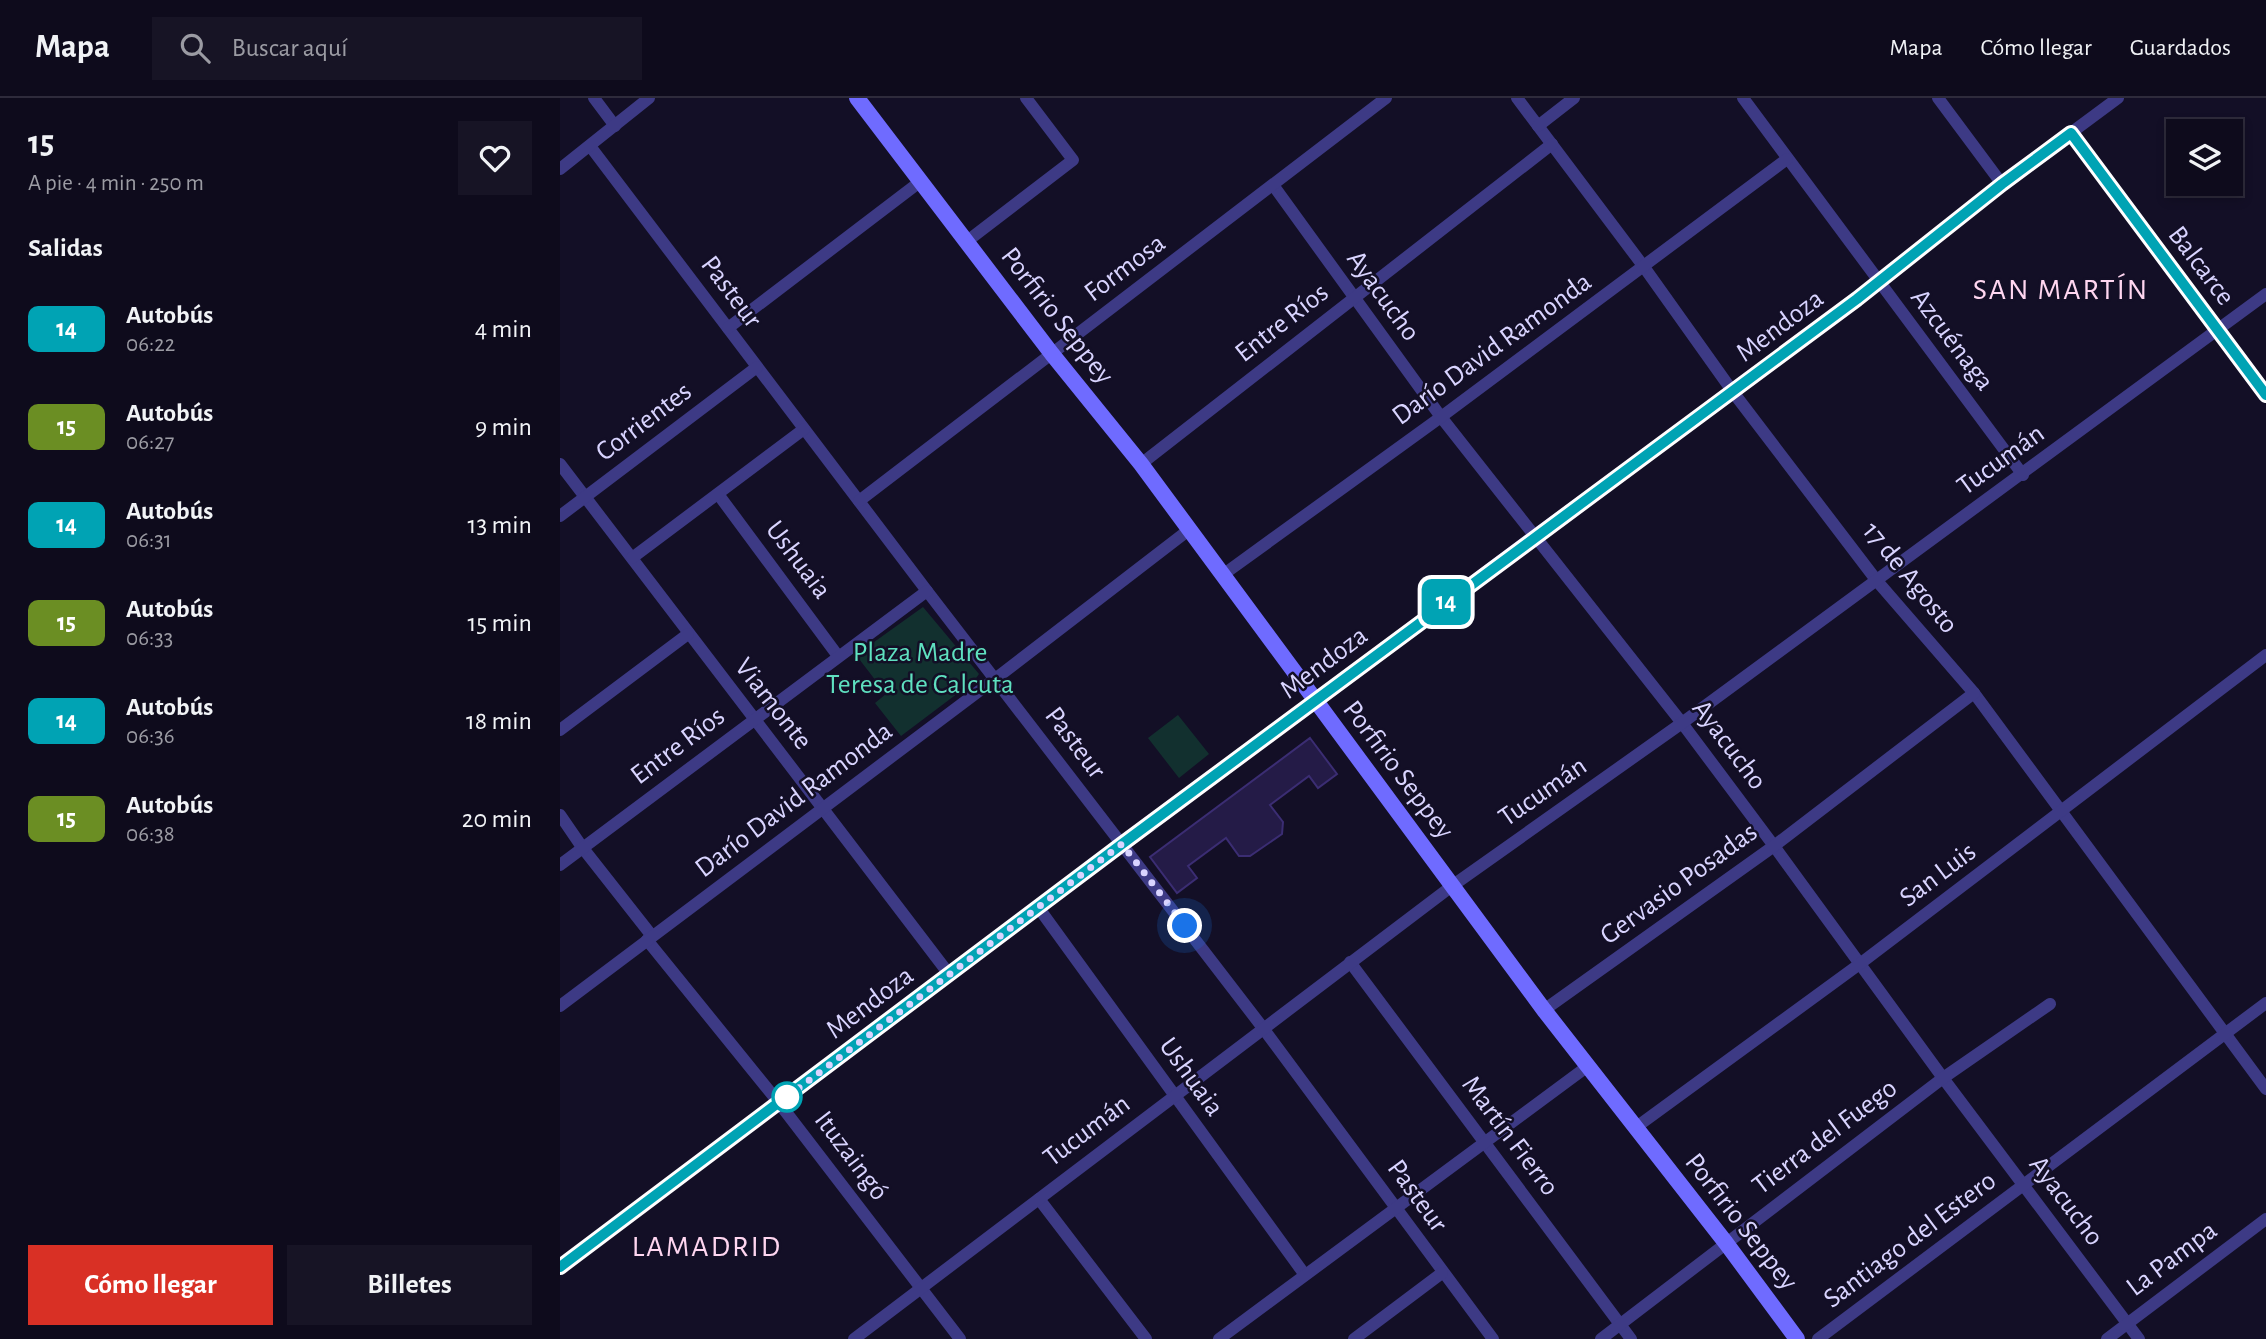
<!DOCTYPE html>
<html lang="es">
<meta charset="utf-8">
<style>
body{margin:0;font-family:"Alegreya Sans",sans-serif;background:#171425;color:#f1f3f6;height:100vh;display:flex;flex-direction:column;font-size:26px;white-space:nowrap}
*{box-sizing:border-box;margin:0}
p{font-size:23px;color:#9b9ba3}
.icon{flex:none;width:38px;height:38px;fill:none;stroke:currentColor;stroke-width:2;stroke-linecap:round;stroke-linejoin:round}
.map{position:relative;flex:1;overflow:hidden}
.sheet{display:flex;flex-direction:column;background:#0e0b1c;width:560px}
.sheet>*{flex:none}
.badge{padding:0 14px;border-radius:10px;font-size:24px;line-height:46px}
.controls{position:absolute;left:1606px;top:21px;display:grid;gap:14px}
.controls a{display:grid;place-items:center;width:77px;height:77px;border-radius:0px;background:#0e0b1c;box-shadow:0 4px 10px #0003,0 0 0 2px #2e2b3b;font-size:35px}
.you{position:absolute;width:35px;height:35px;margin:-18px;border:5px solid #fff;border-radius:50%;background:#1a73e8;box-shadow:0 0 0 10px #1a73e833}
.map>.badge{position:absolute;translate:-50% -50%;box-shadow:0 0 0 4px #fff}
h2{padding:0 28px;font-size:26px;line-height:63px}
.round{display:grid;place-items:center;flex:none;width:74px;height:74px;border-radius:0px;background:#171425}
.overview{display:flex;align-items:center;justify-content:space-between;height:119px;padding:0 28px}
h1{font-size:33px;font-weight:700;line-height:52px}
.action{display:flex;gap:14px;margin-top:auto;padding:14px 28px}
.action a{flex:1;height:80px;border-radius:0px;background:#d93025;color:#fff;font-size:28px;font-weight:700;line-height:80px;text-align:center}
.action a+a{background:#171425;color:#f1f3f6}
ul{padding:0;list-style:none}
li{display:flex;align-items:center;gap:21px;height:98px;padding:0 28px}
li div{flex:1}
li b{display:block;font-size:26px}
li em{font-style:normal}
li .badge{min-width:77px;font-weight:700;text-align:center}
header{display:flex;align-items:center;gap:42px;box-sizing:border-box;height:98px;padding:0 35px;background:#0e0b1c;border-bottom:2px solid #2e2b3b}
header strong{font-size:33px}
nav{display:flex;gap:38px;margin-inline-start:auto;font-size:24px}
.search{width:490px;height:63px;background:#171425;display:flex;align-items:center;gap:18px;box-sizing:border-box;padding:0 24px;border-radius:0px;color:#9b9ba3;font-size:26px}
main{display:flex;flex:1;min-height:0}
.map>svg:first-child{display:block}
</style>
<header>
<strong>Mapa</strong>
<div class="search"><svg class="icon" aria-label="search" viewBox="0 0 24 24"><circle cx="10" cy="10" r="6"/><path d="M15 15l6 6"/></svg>Buscar aquí</div>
<nav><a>Mapa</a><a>Cómo llegar</a><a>Guardados</a></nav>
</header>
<main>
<section class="sheet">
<div class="overview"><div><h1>15</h1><p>A pie · 4 min · 250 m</p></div><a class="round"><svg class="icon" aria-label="heart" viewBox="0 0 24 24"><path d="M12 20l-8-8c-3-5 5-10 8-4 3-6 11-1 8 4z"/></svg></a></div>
<h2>Salidas</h2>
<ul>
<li><span class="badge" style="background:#00a3b4;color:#fff">14</span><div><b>Autobús</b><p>06:22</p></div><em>4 min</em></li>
<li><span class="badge" style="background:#6b8e23;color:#fff">15</span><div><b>Autobús</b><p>06:27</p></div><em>9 min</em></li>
<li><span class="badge" style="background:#00a3b4;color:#fff">14</span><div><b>Autobús</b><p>06:31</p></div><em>13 min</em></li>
<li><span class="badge" style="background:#6b8e23;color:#fff">15</span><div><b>Autobús</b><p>06:33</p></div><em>15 min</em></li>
<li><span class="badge" style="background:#00a3b4;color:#fff">14</span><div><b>Autobús</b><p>06:36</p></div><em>18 min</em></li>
<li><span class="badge" style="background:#6b8e23;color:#fff">15</span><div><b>Autobús</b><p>06:38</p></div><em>20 min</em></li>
</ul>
<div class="action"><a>Cómo llegar</a><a>Billetes</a></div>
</section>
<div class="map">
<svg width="1706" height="1241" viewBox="0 0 1706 1241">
<rect width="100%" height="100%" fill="#130f26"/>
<g fill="#12302f">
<path d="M363,509L419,576L414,583L341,638L315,605L326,596L296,557Z"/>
<path d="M618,617L649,656L619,680L588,640Z"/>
</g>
<path fill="#241b47" stroke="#3b2d73" stroke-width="2" d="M750,640L777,676L758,690L749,678L710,707L723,724L722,736L690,758H679L666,740L628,768L637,780L617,795L590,759Z"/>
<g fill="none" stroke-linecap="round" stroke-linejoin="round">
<g stroke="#3d3a85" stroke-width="12">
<path d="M34,0L55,28"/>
<path d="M957,0L1084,169L1173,294L1317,483L1414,595L1706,991"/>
<path d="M1183,0L1463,377"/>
<path d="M1378,0L1442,86"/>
<path d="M978,28L1014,0"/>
<path d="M1511,35L1706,297"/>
<path d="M30,48L367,493L703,930L933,1241"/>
<path d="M0,71L89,0"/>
<path d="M713,87L881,319L1122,625L1214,748L1383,980L1579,1241"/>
<path d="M406,144L513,62L466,0"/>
<path d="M168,230L361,83"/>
<path d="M0,366L389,876"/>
<path d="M581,366L992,46"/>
<path d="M158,396L278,558"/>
<path d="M299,403L826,0"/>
<path d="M0,418L197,269"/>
<path d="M72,460L244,331"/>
<path d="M664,476L881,319L1227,61"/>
<path d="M0,632L128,536"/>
<path d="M0,717L22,749L92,838"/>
<path d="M0,767L367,493"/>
<path d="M478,809L745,1177"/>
<path d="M87,842L219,1005L400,1241"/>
<path d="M790,864L1071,1241"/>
<path d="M0,908L435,581L630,431"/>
<path d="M984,912L1214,748L1414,595"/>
<path d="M1075,1030L1301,865L1706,557"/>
<path d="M479,1101L586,1241"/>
<path d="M0,1169L975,437L1173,294L1318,185L1442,86L1558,0"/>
<path d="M294,1241L892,788L1122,625L1706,196"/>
<path d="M659,1241L1028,968"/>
<path d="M794,1241L882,1175"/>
<path d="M1041,1241L1383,980L1490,906"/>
<path d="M1258,1241L1706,905"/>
<path d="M1547,1241L1706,1121"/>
</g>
<path stroke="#6f6bff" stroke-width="16" d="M297,0L492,256L581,366L984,912L1166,1145L1237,1241"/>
</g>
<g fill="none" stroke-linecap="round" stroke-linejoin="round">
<defs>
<path id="line" d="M0,1169L562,746L1297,201L1442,86L1511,35L1706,297"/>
</defs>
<use href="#line" stroke="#fff" stroke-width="16"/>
<use href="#line" stroke="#00a3b4" stroke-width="10"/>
<path stroke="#d9d4ff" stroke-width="7" stroke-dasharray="0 12.6" d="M227,999L223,1002L562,746L625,828"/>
</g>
<circle fill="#fff" stroke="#00a3b4" stroke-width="3.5" cx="227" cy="999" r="14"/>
<g text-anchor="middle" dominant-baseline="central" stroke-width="5" stroke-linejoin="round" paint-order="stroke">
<g font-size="28" fill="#d9d4ff" stroke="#130f26">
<text transform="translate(1641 168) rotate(53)">Balcarce</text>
<text transform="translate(565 170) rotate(-37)">Formosa</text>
<text transform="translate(171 194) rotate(53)">Pasteur</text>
<text transform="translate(823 198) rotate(54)">Ayacucho</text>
<text transform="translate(497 218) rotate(52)">Porfirio Seppey</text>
<text transform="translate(722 225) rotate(-38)">Entre Ríos</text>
<text transform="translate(1220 228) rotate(-37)">Mendoza</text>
<text transform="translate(1392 242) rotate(53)">Azcuénaga</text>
<text transform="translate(932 251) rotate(-36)">Darío David Ramonda</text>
<text transform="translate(84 324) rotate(-37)">Corrientes</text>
<text transform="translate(1441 362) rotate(-36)">Tucumán</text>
<text transform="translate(238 462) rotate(53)">Ushuaia</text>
<text transform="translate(1350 480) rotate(51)">17 de Agosto</text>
<text transform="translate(764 565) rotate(-37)">Mendoza</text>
<text transform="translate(213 606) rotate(52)">Viamonte</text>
<text transform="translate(515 645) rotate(53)">Pasteur</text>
<text transform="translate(1169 647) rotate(53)">Ayacucho</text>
<text transform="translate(118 648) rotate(-37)">Entre Ríos</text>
<text transform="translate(838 672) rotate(53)">Porfirio Seppey</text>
<text transform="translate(983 694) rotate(-35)">Tucumán</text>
<text transform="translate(234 702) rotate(-37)">Darío David Ramonda</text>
<text transform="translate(1378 777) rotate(-37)">San Luis</text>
<text transform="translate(1119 786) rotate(-36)">Gervasio Posadas</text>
<text transform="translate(310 905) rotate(-37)">Mendoza</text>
<text transform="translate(631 979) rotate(54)">Ushuaia</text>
<text transform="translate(527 1033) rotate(-37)">Tucumán</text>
<text transform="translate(950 1038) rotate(53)">Martín Fierro</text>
<text transform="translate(1265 1039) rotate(-37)">Tierra del Fuego</text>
<text transform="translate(291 1058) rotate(53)">Ituzaingó</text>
<text transform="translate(857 1098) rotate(54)">Pasteur</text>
<text transform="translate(1506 1103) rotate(53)">Ayacucho</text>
<text transform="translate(1181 1124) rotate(52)">Porfirio Seppey</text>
<text transform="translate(1350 1142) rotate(-37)">Santiago del Estero</text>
<text transform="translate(1612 1161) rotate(-37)">La Pampa</text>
</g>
<g font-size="28" fill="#5fe0c0" stroke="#130f26">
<text x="360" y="555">Plaza Madre<tspan x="360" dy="32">Teresa de Calcuta</tspan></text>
</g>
<g font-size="30" letter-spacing="2" fill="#ffd6f0" stroke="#130f26">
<text x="1501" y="192">SAN MARTÍN</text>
<text x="147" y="1149">LAMADRID</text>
</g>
</g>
</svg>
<div class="controls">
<a><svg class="icon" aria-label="layers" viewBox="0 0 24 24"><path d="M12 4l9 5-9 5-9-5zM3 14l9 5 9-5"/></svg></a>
</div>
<div class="you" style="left:625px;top:828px"></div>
<b class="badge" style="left:886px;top:504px;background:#00a3b4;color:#fff">14</b>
</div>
</main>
